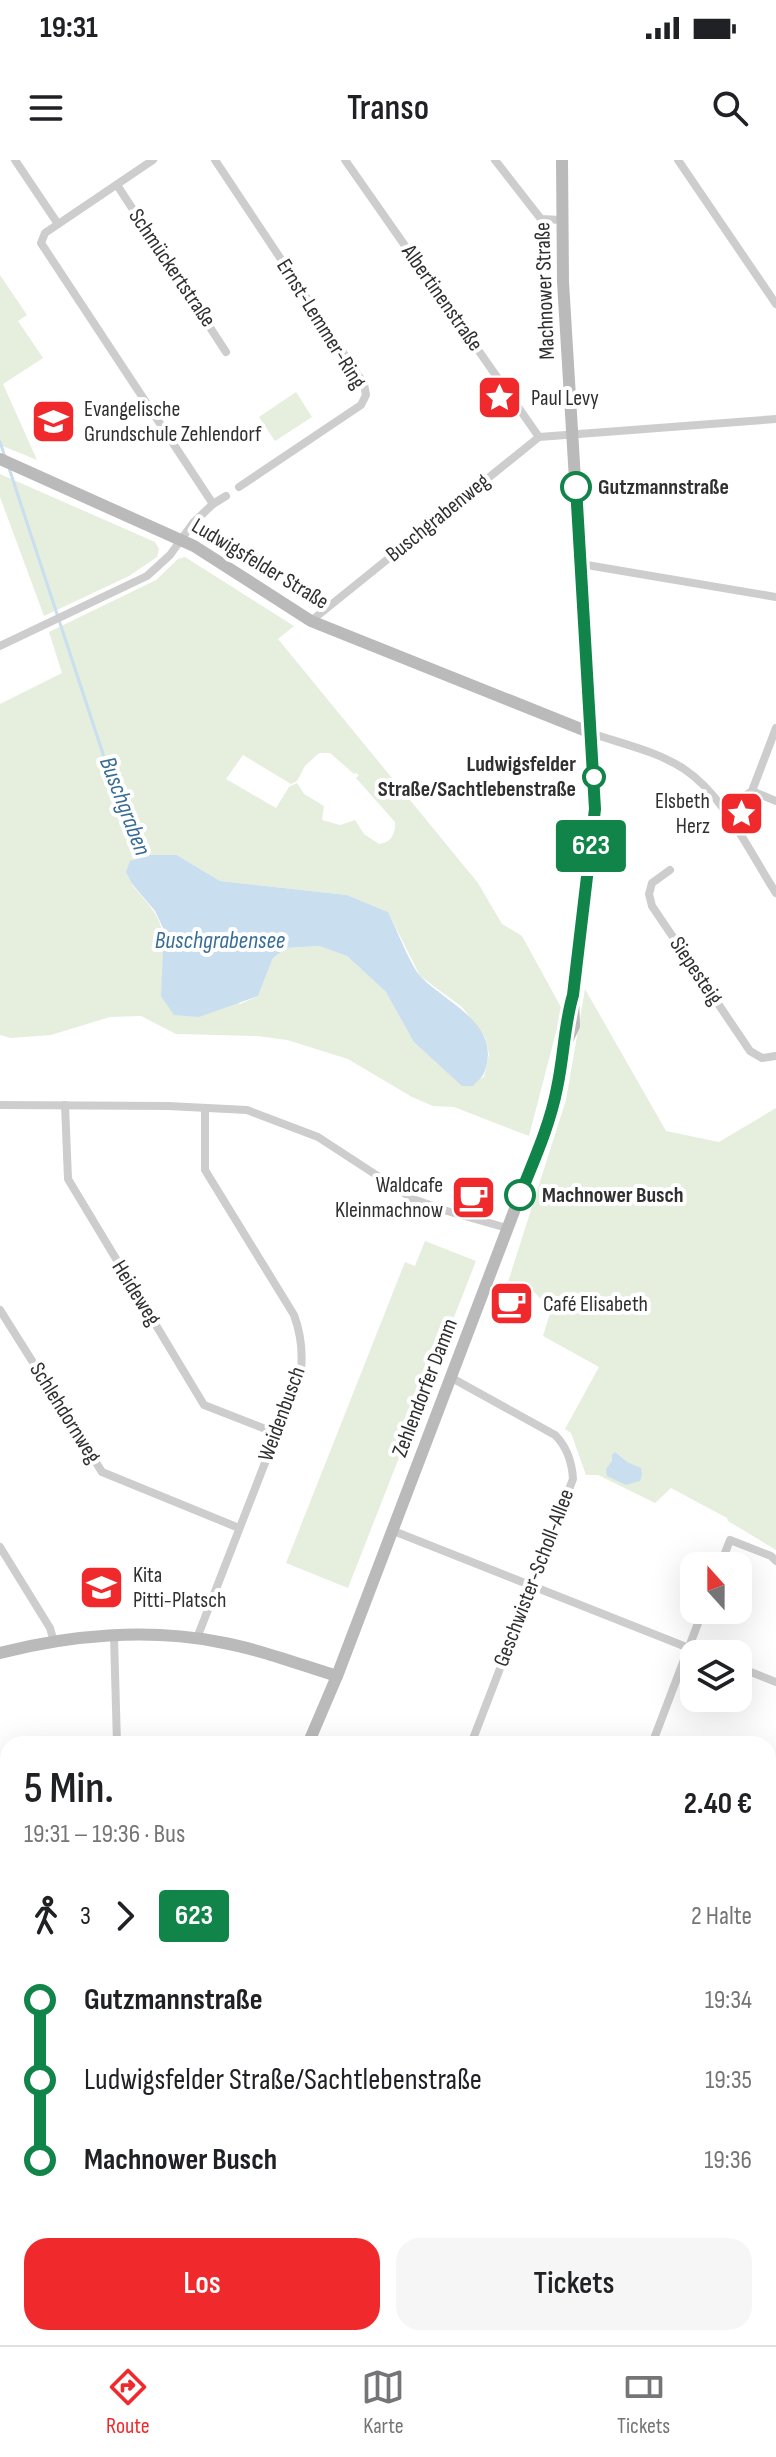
<!DOCTYPE html>
<html lang="de">
<meta charset="utf-8">
<style>
body{margin:0;font-family:"Sofia Sans Condensed",sans-serif;background:#f6f6f6;color:#202124;height:100vh;display:flex;flex-direction:column;font-size:30px;white-space:nowrap}
*{box-sizing:border-box;margin:0}
p{font-size:26px;color:#757577}
.icon{flex:none;width:44px;height:44px;fill:none;stroke:currentColor;stroke-width:2;stroke-linecap:round;stroke-linejoin:round}
.map{position:relative;flex:1;overflow:hidden}
.details{position:absolute;left:0px;top:1576px;width:776px;height:610px;display:flex;flex-direction:column;background:#fff;border-radius:24px 24px 0 0;box-shadow:0 8px 32px #0002}
.details>*{flex:none}
.badge{padding:0 16px;border-radius:6px;font-size:28px;line-height:52px}
.needle{width:52px;rotate:339deg}
.controls{position:absolute;left:680px;top:1392px;display:grid;gap:16px}
.controls a{display:grid;place-items:center;width:72px;height:72px;border-radius:16px;background:#fff;box-shadow:0 8px 32px #0002;font-size:40px}
.map>.badge{position:absolute;translate:-50% -50%;box-shadow:0 0 0 4px #fff}
.legs{display:flex;align-items:center;gap:12px;height:88px;padding:0 24px;font-size:26px}
.legs p{margin-inline-start:auto}
.summary{display:flex;align-items:center;justify-content:space-between;height:136px;padding:0 24px}
h1{font-size:44px;font-weight:600;line-height:60px}
.action{display:flex;gap:16px;margin-top:auto;padding:16px 24px}
.action a{flex:1;height:92px;border-radius:24px;background:#f02a2c;color:#fff;font-size:32px;font-weight:600;line-height:92px;text-align:center}
.action a+a{background:#f6f6f6;color:#202124}
ul{padding:0 24px;list-style:none}
li{display:flex;align-items:center;gap:28px;height:80px;font-size:30px}
li i{display:grid;place-items:center;width:12px;height:100%;margin:0 10px;background:currentColor}
li i::after{content:'';width:20px;height:20px;margin:-10px;border:6px solid;border-radius:50%;background:#fff}
li p{margin-inline-start:auto}
li:first-child i{background:linear-gradient(#0000 50%,currentColor 0)}
li:last-child i{background:linear-gradient(currentColor 50%,#0000 0)}
.status{display:flex;justify-content:space-between;align-items:center;height:56px;padding:0 40px;background:#fff;direction:ltr}
.status svg{height:22px;fill:currentColor}
header{display:flex;justify-content:space-between;align-items:center;height:104px;padding:0 24px;background:#fff;font-size:36px;font-weight:600}
.dock{display:flex;justify-content:space-around;align-items:center;height:112px;border-top:2px solid #e0e0e0;background:#fff;font-size:22px;color:#757577}
.dock a{display:grid;justify-items:center;gap:4px}
.dock .current{color:#f02a2c}
.map>svg:first-child{display:block}
</style>
<div class="status"><b>19:31</b><svg viewBox="0 0 49 12"><path d="M0 12V9h3v3zM5 12V6h3v6zM10 12V3h3v9zM15 12V0h3v12zM26 1h20v11H26zM47 4h2v5h-2z"/></svg></div>
<header><svg class="icon" aria-label="menu" viewBox="0 0 24 24"><path d="M4 6h16M4 12h16M4 18h16"/></svg>Transo<svg class="icon" aria-label="search" viewBox="0 0 24 24"><circle cx="10" cy="10" r="6"/><path d="M15 15l6 6"/></svg></header>
<div class="map">
<svg width="776" height="2185" viewBox="0 0 776 2185">
<rect width="100%" height="100%" fill="#fff"/>
<g fill="#e6eede" fill-rule="evenodd">
<path d="M0,115L27,155L18,161L43,198L3,224L37,300L0,285Z"/>
<path d="M296,232L312,257L275,281L259,257Z"/>
<path d="M0,314L155,382L159,389L157,397L129,416L44,456L0,337Z"/>
<path d="M185,397L294,466L278,479L478,723L502,764L522,776L562,849L529,976L454,947L433,946L412,937L348,899L287,880L257,876L176,874L141,856L110,857L51,875L11,878L0,875V544L62,513L49,472L156,420L178,399ZM319,593H330L354,614L356,613L359,615L356,618L395,662C396,673 391,683 379,684L364,674L355,660L340,665L322,660L324,646L304,634L297,623L289,627L276,648L226,619L243,595L291,624L297,621L305,606ZM177,695L220,721L347,735L388,752L420,816L462,847L485,877L489,894L484,917L479,919L396,848L386,832L347,796L319,786L286,788L273,798L258,836L240,844L165,800C164,760 158,755 132,725Z"/>
<path d="M585,829L666,971L719,982L776,948V1390L728,1361L727,1358L671,1328L655,1343L598,1315H586L571,1273L565,1269L599,1207L543,1176L551,1150L535,1133L508,1122L566,940Z"/>
<path d="M425,1081L476,1101L348,1428L286,1403L405,1102L415,1106Z"/>
<path d="M586,2178H722L720,2185H588Z"/>
</g>
<g fill="#c9deef">
<path d="M149,695H177L220,721L347,735L388,752C397,769 410,806 422,818C448,844 503,865 484,913C482,918 477,921 473,926H462L414,882L386,832L347,796L319,786L286,788L273,798L258,836L199,857L174,855L161,836L164,770L155,751L133,725L126,712L130,701Z"/>
<path d="M615,1292L627,1302L641,1308L642,1314L640,1321L626,1325L607,1316L606,1309L612,1301V1295Z"/>
</g>
<g fill="none" stroke-linecap="round" stroke-linejoin="round">
<g stroke="#c9deef" stroke-width="3">
<path d="M0,282L5,297"/>
<path d="M9,308L104,597L141,699"/>
</g>
<g stroke="#cdcdcd" stroke-width="8">
<path d="M15,0L58,64"/>
<path d="M153,0L45,73L41,83L213,344L226,336"/>
<path d="M215,0L364,224L366,235L361,245L239,327"/>
<path d="M345,0L539,277"/>
<path d="M495,0L541,59L562,60"/>
<path d="M678,0L776,144"/>
<path d="M117,25L226,192"/>
<path d="M581,404L776,437"/>
<path d="M311,461L539,277L776,259"/>
<path d="M0,486L147,416L170,395L193,363L213,344"/>
<path d="M591,573C622,584 657,591 684,609C724,635 750,693 776,733"/>
<path d="M752,631L776,641"/>
<path d="M724,651L752,631L776,568"/>
<path d="M670,710L652,723L649,734L652,746L750,891L762,898L776,896"/>
<path d="M0,945L168,946L247,950L318,977L413,1039L447,1051L507,1068"/>
<path d="M65,945L68,1019L204,1245L276,1273"/>
<path d="M0,1150L102,1312L239,1368"/>
<path d="M450,1217L555,1275C567,1287 572,1302 573,1319L471,1584"/>
<path d="M391,1370L704,1494"/>
<path d="M0,1387L50,1468L54,1482"/>
<path d="M720,1406L730,1380L771,1396L776,1401"/>
<path d="M114,1476L117,1584"/>
<path d="M197,1478L301,1210C303,1190 301,1174 294,1155L205,1010V948"/>
<path d="M738,1507L776,1522"/>
<path d="M652,1584L703,1450"/>
<path d="M768,1750L776,1729"/>
<path d="M768,1764L776,1767"/>
<path d="M0,1793L8,1794"/>
<path d="M0,1894L8,1895"/>
<path d="M768,1991L776,1992"/>
<path d="M768,2162L776,2163"/>
<path d="M575,2178L578,2185"/>
<path d="M408,2185V2178"/>
<path d="M729,2185L731,2178"/>
</g>
<g stroke="#bababa" stroke-width="12">
<path d="M0,299L194,386L311,461L591,573"/>
<path d="M0,1493C69,1475 148,1468 219,1482C259,1489 298,1504 337,1516"/>
<path d="M308,1584L337,1516L548,962L566,883L574,866L573,835L595,649L563,122L562,0"/>
<path d="M232,2185V2178"/>
</g>
</g>
<g fill="none" stroke-linecap="round" stroke-linejoin="round">
<defs>
<path id="line-1" d="M520,1035C534,1000 550,965 557,928C564,896 564,865 573,835L595,649L576,327"/>
</defs>
<use href="#line-1" stroke="#fff" stroke-width="18"/>
<use href="#line-1" stroke="#108449" stroke-width="12"/>
</g>
<defs>
<symbol id="sight-square" viewBox="-11 -11 22 22"><rect x="-9" y="-9" width="18" height="18" rx="4" fill="#f02a2c" stroke="#fff"/><path d="M0-6L1.8-2.2L6-1.7L2.9 1.2L3.7 5.4L0 3.3L-3.7 5.4L-2.9 1.2L-6-1.7L-1.8-2.2Z" fill="#fff"/></symbol>
<symbol id="school-square" viewBox="-11 -11 22 22"><rect x="-9" y="-9" width="18" height="18" rx="4" fill="#f02a2c" stroke="#fff"/><path d="M0-5L7-2L0 1L-7-2ZM-4 1L0 2.5L4 1V4Q0 6-4 4Z" fill="#fff"/></symbol>
<symbol id="cafe-square" viewBox="-11 -11 22 22"><rect x="-9" y="-9" width="18" height="18" rx="4" fill="#f02a2c" stroke="#fff"/><path d="M-5.5-4.5H6V0H3Q3 3.5 0 3.5H-2.5Q-5.5 3.5-5.5 0ZM3-3.2v2h1.7v-2ZM-6 4.5H4V6H-6Z" fill="#fff"/></symbol>
</defs>
<g fill-rule="evenodd">
<use href="#sight-square" x="474" y="212" width="51" height="51"/>
<use href="#school-square" x="28" y="236" width="51" height="51"/>
<use href="#sight-square" x="716" y="628" width="51" height="51"/>
<use href="#cafe-square" x="448" y="1012" width="51" height="51"/>
<use href="#cafe-square" x="486" y="1118" width="51" height="51"/>
<use href="#school-square" x="76" y="1402" width="51" height="51"/>
</g>
<g fill="#fff" stroke="#108449" stroke-width="4">
<circle cx="576" cy="327" r="14"/>
<circle cx="594" cy="617" r="10"/>
<circle cx="520" cy="1035" r="14"/>
</g>
<g text-anchor="middle" dominant-baseline="central" stroke-width="8" stroke-linejoin="round" paint-order="stroke">
<g font-size="22" fill="#303030" stroke="#fff">
<text transform="translate(172 108) rotate(56)">Schmückertstraße</text>
<text transform="translate(545 131) rotate(-92)">Machnower Straße</text>
<text transform="translate(442 138) rotate(55)">Albertinenstraße</text>
<text transform="translate(321 164) rotate(58)">Ernst-Lemmer-Ring</text>
<text transform="translate(438 358) rotate(-39)">Buschgrabenweg</text>
<text transform="translate(260 404) rotate(31)">Ludwigsfelder Straße</text>
<text transform="translate(696 811) rotate(56)">Siepesteig</text>
<text transform="translate(136 1133) rotate(58)">Heideweg</text>
<text transform="translate(425 1228) rotate(-69)">Zehlendorfer Damm</text>
<text transform="translate(65 1253) rotate(58)">Schlehdornweg</text>
<text transform="translate(282 1254) rotate(-70)">Weidenbusch</text>
<text transform="translate(534 1418) rotate(-69)">Geschwister-Scholl-Allee</text>
</g>
<g font-size="22" fill="#303030" stroke="#fff" text-anchor="start">
<text x="531" y="238">Paul Levy</text>
<text x="84" y="249">Evangelische<tspan x="84" dy="25">Grundschule Zehlendorf</tspan></text>
<text x="710" y="641" text-anchor="end">Elsbeth<tspan x="710" dy="25">Herz</tspan></text>
<text x="443" y="1025" text-anchor="end">Waldcafe<tspan x="443" dy="25">Kleinmachnow</tspan></text>
<text x="543" y="1144">Café Elisabeth</text>
<text x="133" y="1415">Kita<tspan x="133" dy="25">Pitti-Platsch</tspan></text>
</g>
<g font-size="22" font-weight="bold" fill="#303030" stroke="#fff" text-anchor="start">
<text x="598" y="327">Gutzmannstraße</text>
<text x="576" y="604" text-anchor="end">Ludwigsfelder<tspan x="576" dy="25">Straße/Sachtlebenstraße</tspan></text>
<text x="542" y="1035">Machnower Busch</text>
</g>
<g font-size="24" font-style="italic" fill="#386d98" stroke="#fff">
<text transform="translate(125 646) rotate(69)">Buschgraben</text>
<text x="220" y="780">Buschgrabensee</text>
</g>
</g>
</svg>
<div class="controls">
<a><svg class="needle" viewBox="-14 -14 28 28"><path d="M0-13l5 13h-10z" fill="#e53935"/><path d="M0 13l5-13h-10z" fill="#757577"/></svg></a>
<a><svg class="icon" aria-label="layers" viewBox="0 0 24 24"><path d="M12 4l9 5-9 5-9-5zM3 14l9 5 9-5"/></svg></a>
</div>
<b class="badge" style="left:591px;top:686px;background:#108449;color:#fff">623</b>
<section class="details">
<div class="summary"><div><h1>5 Min.</h1><p>19:31 – 19:36 · Bus</p></div><b>2.40 €</b></div>
<div class="legs"><svg class="icon" aria-label="walk" viewBox="0 0 24 24"><circle cx="13" cy="4" r="2"/><path d="M13 8l-2 6 4 7M11 14l-3 7M7 12l3-4h3l4 4"/></svg>3<svg class="icon" aria-label="forward" viewBox="0 0 24 24"><path d="M9 5l7 7-7 7"/></svg><b class="badge" style="background:#108449;color:#fff">623</b><p>2 Halte</p></div>
<ul>
<li><i style="color:#108449"></i><b>Gutzmannstraße</b><p>19:34</p></li>
<li><i style="color:#108449"></i><span>Ludwigsfelder Straße/Sachtlebenstraße</span><p>19:35</p></li>
<li><i style="color:#108449"></i><b>Machnower Busch</b><p>19:36</p></li>
</ul>
<div class="action"><a>Los</a><a>Tickets</a></div>
</section>
</div>
<nav class="dock">
<a class="current"><svg class="icon" aria-label="directions" viewBox="0 0 24 24"><path d="M12 3l9 9-9 9-9-9zM9 14v-3h6M13 9l2 2-2 2"/></svg>Route</a>
<a><svg class="icon" aria-label="map" viewBox="0 0 24 24"><path d="M3 6l6-2 6 2 6-2v14l-6 2-6-2-6 2zM9 4v14M15 6v14"/></svg>Karte</a>
<a><svg class="icon" aria-label="tickets" viewBox="0 0 24 24"><path d="M3 7h18v10H3zM15 7v10"/></svg>Tickets</a>
</nav>
